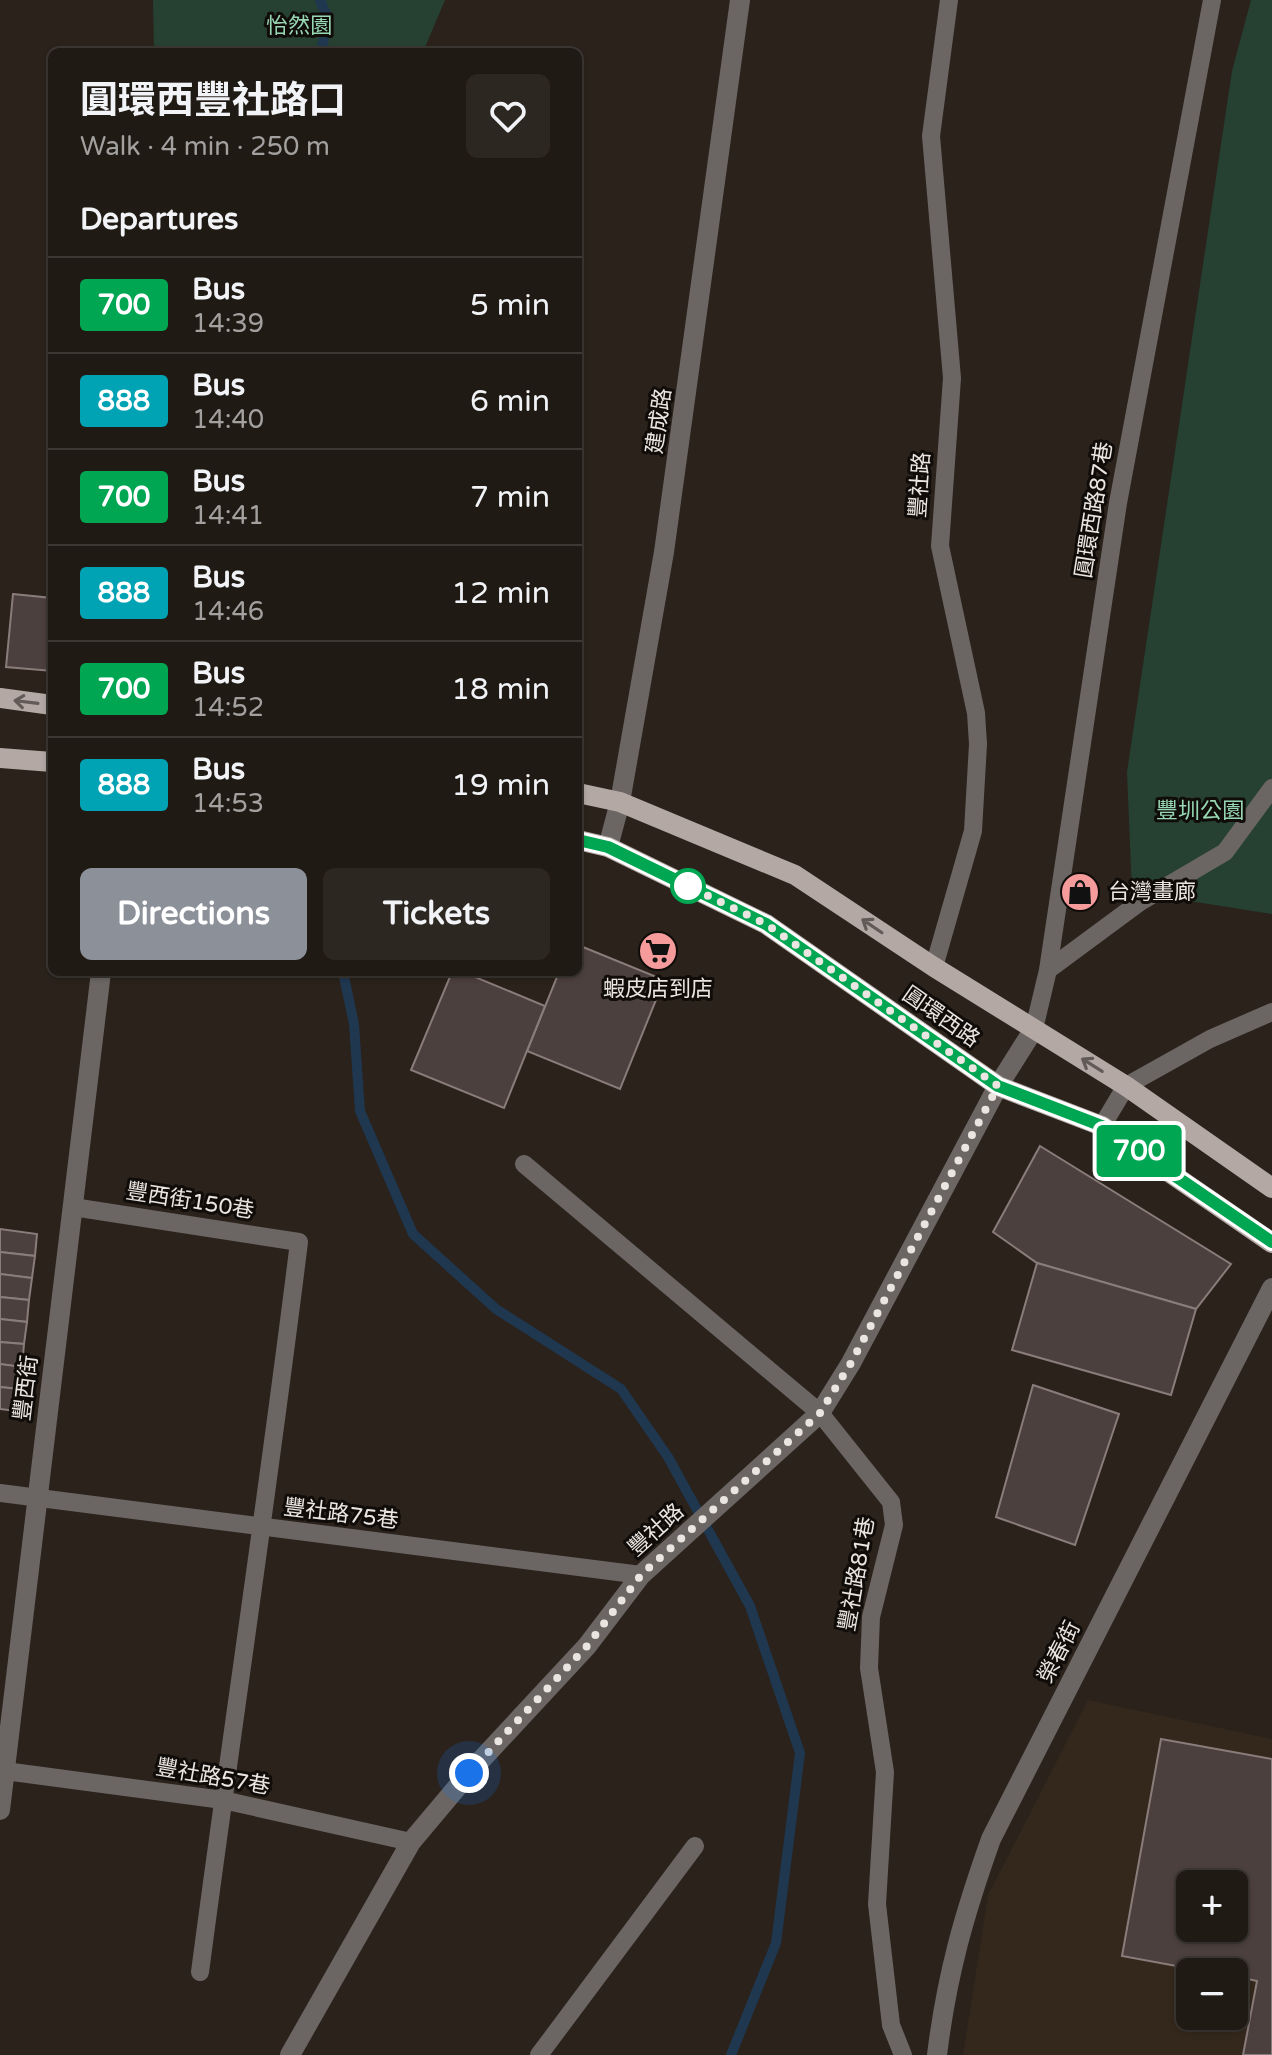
<!DOCTYPE html>
<meta charset="utf-8">
<style>
body{margin:0;font-family:"Varela Round","Noto Sans TC",sans-serif;background:#2d2722;color:#f1f3f6;height:100vh;display:flex;flex-direction:column;font-size:30px;white-space:nowrap}
*{box-sizing:border-box;margin:0}
p{font-size:26px;color:#a2a1a0}
.icon{flex:none;width:44px;height:44px;fill:none;stroke:currentColor;stroke-width:2;stroke-linecap:round;stroke-linejoin:round}
.map{position:relative;flex:1;overflow:hidden}
.panel{position:absolute;left:48px;top:48px;width:534px;height:928px;display:flex;flex-direction:column;background:#201a14;border-radius:12px;box-shadow:0 2px 6px #0004,0 0 0 2px #3d3834}
.panel>*{flex:none}
.badge{padding:0 16px;border-radius:6px;font-size:28px;line-height:52px}
.buttons{position:absolute;left:1176px;top:1870px;display:grid;gap:16px}
.buttons a{display:grid;place-items:center;width:72px;height:72px;border-radius:12px;background:#201a14;box-shadow:0 2px 6px #0004,0 0 0 2px #3d3834;font-size:40px}
.you{position:absolute;width:40px;height:40px;margin:-20px;border:6px solid #fff;border-radius:50%;background:#1a73e8;box-shadow:0 0 0 12px #1a73e833}
.map>.badge{position:absolute;translate:-50% -50%;box-shadow:0 0 0 4px #fff}
h2{padding:0 32px;font-size:30px;line-height:72px}
.round{display:grid;place-items:center;flex:none;width:84px;height:84px;border-radius:12px;background:#2d2722}
.overview{display:flex;align-items:center;justify-content:space-between;height:136px;padding:0 32px}
h1{font-size:38px;font-weight:700;line-height:60px}
.action{display:flex;gap:16px;margin-top:auto;padding:16px 32px}
.action a{flex:1;height:92px;border-radius:12px;background:#8c9099;color:#fff;font-size:32px;font-weight:700;line-height:92px;text-align:center}
.action a+a{background:#2d2722;color:#f1f3f6}
ul{padding:0;list-style:none}
li{display:flex;align-items:center;gap:24px;height:96px;padding:0 32px;border-top:2px solid #3d3834}
li div{flex:1}
li b{display:block;font-size:30px}
li em{font-style:normal}
li .badge{min-width:88px;font-weight:700;text-align:center}
.map>svg:first-child{display:block}
</style>
<div class="map">
<svg width="1272" height="2055" viewBox="0 0 1272 2055">
<rect width="100%" height="100%" fill="#2a221b"/>
<path fill="#34281c" fill-rule="evenodd" d="M1088,1700L1272,1739V2055H963L988,1895ZM1190,1884H1234V1928H1190ZM1190,1972H1234V2016H1190Z"/>
<g fill="#264032">
<path d="M153,0H445L423,52H154Z"/>
<path d="M1251,0H1272V914L1132,892L1127,772L1232,71Z"/>
</g>
<g fill="none" stroke-linecap="round" stroke-linejoin="round">
<g stroke="#203750" stroke-width="10">
<path d="M320,0L328,19L321,52"/>
<path d="M343,972L354,1024L360,1111L413,1234L496,1309L621,1389L668,1457L750,1606L800,1753L776,1943L731,2055"/>
</g>
</g>
<g fill="#4c403e" stroke="#8a7c7a" stroke-width="2" fill-rule="evenodd">
<path d="M13,594L52,598V671L6,667Z"/>
<path d="M578,945L664,980L620,1089L527,1051L559,972H578Z"/>
<path d="M452,972H463L545,1006L504,1108L411,1070Z"/>
<path d="M1040,1146L1231,1264L1196,1309L1037,1263L993,1232Z"/>
<path d="M0,1229L37,1234L35,1256L0,1252Z"/>
<path d="M0,1252L35,1256L32,1278L0,1274Z"/>
<path d="M1037,1263L1196,1309L1171,1395L1012,1350Z"/>
<path d="M0,1274L32,1278L29,1300L0,1297Z"/>
<path d="M0,1297L29,1300L27,1322L0,1319Z"/>
<path d="M0,1319L27,1322L24,1344L0,1342Z"/>
<path d="M0,1342L24,1344L22,1367L0,1364Z"/>
<path d="M0,1364L22,1367L19,1389L0,1387Z"/>
<path d="M1033,1385L1119,1414L1075,1545L996,1517Z"/>
<path d="M0,1387L19,1389L16,1411L0,1409Z"/>
<path d="M1161,1739L1272,1759V2055H1243L1257,1981L1234,1976V1972H1209L1122,1956ZM1190,1884H1234V1928H1190Z"/>
</g>
<g fill="none" stroke-linecap="round" stroke-linejoin="round">
<g stroke="#6b6664" stroke-width="18">
<path d="M934,967L973,831L978,744L976,713L940,546L952,378L931,136L949,0"/>
<path d="M1048,970L1140,902L1225,852L1272,788"/>
<path d="M1034,1029L1048,970L1118,503L1212,0"/>
<path d="M1102,1126L1126,1086L1210,1039L1272,1012"/>
<path d="M524,1164L820,1413L891,1502L894,1525L871,1617L869,1668L885,1772L877,1904L891,2025L903,2055"/>
<path d="M73,1207L299,1242C269,1486 232,1729 200,1972"/>
<path d="M0,1493L641,1575"/>
<path d="M5,1771L223,1800L411,1842"/>
<path d="M539,2055L695,1846"/>
</g>
<g stroke="#6b6664" stroke-width="20">
<path d="M608,847L620,802L664,552L740,0"/>
<path d="M0,1810L101,972"/>
<path d="M290,2055L411,1842L469,1773L587,1646L641,1575L820,1413L851,1363L998,1086L1034,1029"/>
<path d="M937,2055C947,1974 964,1915 991,1839L1272,1288"/>
</g>
<g stroke="#b3a8a3" stroke-width="20">
<path d="M0,698L52,705"/>
<path d="M0,758L52,762"/>
<path d="M578,793L620,802L795,875L934,967L1126,1086L1272,1188"/>
<path d="M578,840L608,847L766,924L998,1086L1102,1126L1272,1243"/>
</g>
</g>
<defs><path id="oneway-shaft" d="M-6 0H5M1.5-3L5.5 0L1.5 3" fill="none" stroke-width="1.6" stroke-linecap="round" stroke-linejoin="round" transform="scale(2)"/></defs>
<g stroke="#625a56">
<use href="#oneway-shaft" transform="translate(26 702) rotate(-173)"/>
<use href="#oneway-shaft" transform="translate(872 926) rotate(-146)"/>
<use href="#oneway-shaft" transform="translate(1092 1065) rotate(-148)"/>
</g>
<g fill="none" stroke-linecap="round" stroke-linejoin="round">
<defs>
<path id="line" d="M578,840L608,847L766,924L998,1086L1102,1126L1272,1242"/>
</defs>
<use href="#line" stroke="#fff" stroke-width="18"/>
<use href="#line" stroke="#00a651" stroke-width="12"/>
<path stroke="#eae5e0" stroke-width="8" stroke-dasharray="0 14.4" d="M469,1773L587,1646L641,1575L820,1413L851,1363L998,1086L766,924L688,886"/>
</g>
<defs>
<symbol id="shop-disc" viewBox="-11 -11 22 22"><circle r="9.5" fill="#f59b9b" stroke="#100c09"/><path d="M-5-2.5h2.3a2.7 3.5 0 0 1 5.4 0H5L5.5 6h-11ZM-1.5-2.5h3a1.5 2.3 0 0 0-3 0Z" fill="#111"/></symbol>
<symbol id="supermarket-disc" viewBox="-11 -11 22 22"><circle r="9.5" fill="#f59b9b" stroke="#100c09"/><path d="M-6-5.5h2.5l.6 2H6L4.5 2H-2.5L-4.4-4H-6ZM-1.5 3.2a1.3 1.3 0 1 0 .1 0ZM3 3.2a1.3 1.3 0 1 0 .1 0Z" fill="#111"/></symbol>
</defs>
<g fill-rule="evenodd">
<use href="#shop-disc" x="1058" y="870" width="44" height="44"/>
<use href="#supermarket-disc" x="636" y="929" width="44" height="44"/>
</g>
<circle fill="#fff" stroke="#00a651" stroke-width="4" cx="688" cy="886" r="16"/>
<g text-anchor="middle" dominant-baseline="central" stroke-width="6" stroke-linejoin="round" paint-order="stroke">
<g font-size="22" fill="#97d7b3" stroke="#100c09">
<text x="299" y="26">怡然園</text>
<text x="1200" y="811">豐圳公園</text>
</g>
<g font-size="22" fill="#eae5e0" stroke="#100c09">
<text transform="translate(659 421) rotate(-82)">建成路</text>
<text transform="translate(920 485) rotate(-86)">豐社路</text>
<text transform="translate(1094 510) rotate(-81)">圓環西路87巷</text>
<text transform="translate(941 1017) rotate(35)">圓環西路</text>
<text transform="translate(190 1201) rotate(9)">豐西街150巷</text>
<text transform="translate(26 1388) rotate(-83)">豐西街</text>
<text transform="translate(341 1514) rotate(7)">豐社路75巷</text>
<text transform="translate(656 1530) rotate(-42)">豐社路</text>
<text transform="translate(857 1574) rotate(-80)">豐社路81巷</text>
<text transform="translate(1059 1652) rotate(-63)">榮春街</text>
<text transform="translate(213 1777) rotate(10)">豐社路57巷</text>
</g>
<g font-size="22" fill="#eae5e0" stroke="#100c09" text-anchor="start">
<text x="1108" y="892">台灣畫廊</text>
<text x="658" y="989" text-anchor="middle">蝦皮店到店</text>
</g>
</g>
</svg>
<div class="buttons">
<a>+</a>
<a>−</a>
</div>
<div class="you" style="left:469px;top:1773px"></div>
<b class="badge" style="left:1139px;top:1151px;background:#00a651;color:#fff">700</b>
<section class="panel">
<div class="overview"><div><h1>圓環西豐社路口</h1><p>Walk · 4 min · 250 m</p></div><a class="round"><svg class="icon" aria-label="heart" viewBox="0 0 24 24"><path d="M12 20l-8-8c-3-5 5-10 8-4 3-6 11-1 8 4z"/></svg></a></div>
<h2>Departures</h2>
<ul>
<li><span class="badge" style="background:#00a651;color:#fff">700</span><div><b>Bus</b><p>14:39</p></div><em>5 min</em></li>
<li><span class="badge" style="background:#00a3b4;color:#fff">888</span><div><b>Bus</b><p>14:40</p></div><em>6 min</em></li>
<li><span class="badge" style="background:#00a651;color:#fff">700</span><div><b>Bus</b><p>14:41</p></div><em>7 min</em></li>
<li><span class="badge" style="background:#00a3b4;color:#fff">888</span><div><b>Bus</b><p>14:46</p></div><em>12 min</em></li>
<li><span class="badge" style="background:#00a651;color:#fff">700</span><div><b>Bus</b><p>14:52</p></div><em>18 min</em></li>
<li><span class="badge" style="background:#00a3b4;color:#fff">888</span><div><b>Bus</b><p>14:53</p></div><em>19 min</em></li>
</ul>
<div class="action"><a>Directions</a><a>Tickets</a></div>
</section>
</div>
